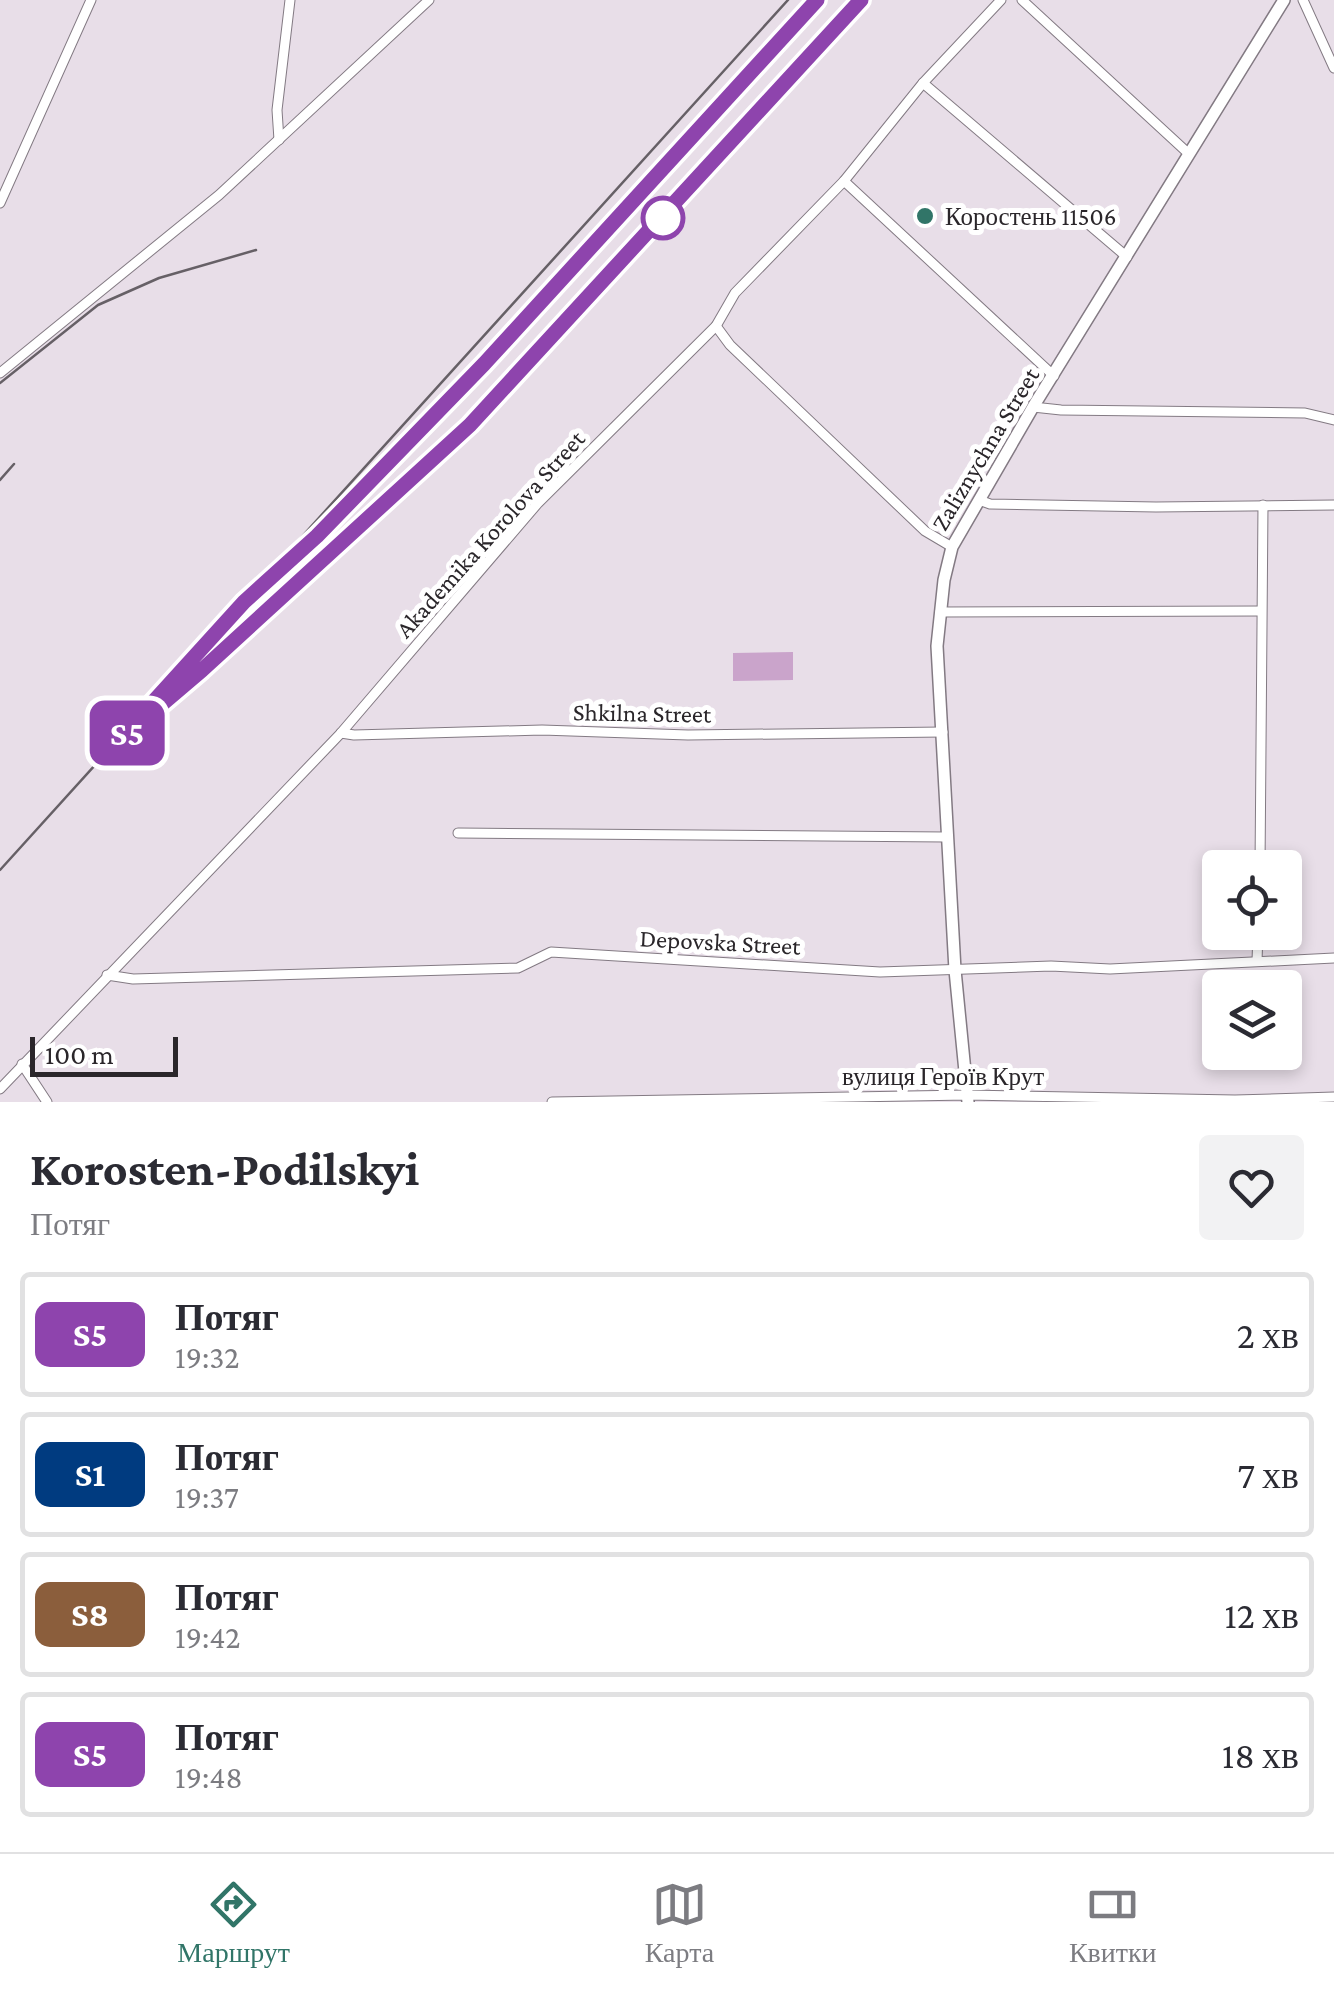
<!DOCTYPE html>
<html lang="uk">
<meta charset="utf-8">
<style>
body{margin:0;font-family:"Crimson Pro",serif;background:#f2f2f3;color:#2b2b33;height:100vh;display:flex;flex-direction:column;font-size:38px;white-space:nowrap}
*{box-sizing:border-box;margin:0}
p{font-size:32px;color:#7c7c81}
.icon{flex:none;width:55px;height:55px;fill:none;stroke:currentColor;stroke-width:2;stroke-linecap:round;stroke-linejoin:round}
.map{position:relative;height:1102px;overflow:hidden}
.drawer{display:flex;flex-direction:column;background:#fff;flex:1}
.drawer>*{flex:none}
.badge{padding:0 20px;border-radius:15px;font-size:35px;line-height:65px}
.buttons{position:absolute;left:1202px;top:850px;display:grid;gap:20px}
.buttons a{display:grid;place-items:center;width:100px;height:100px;border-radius:10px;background:#fff;box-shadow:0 5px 15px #0003;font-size:50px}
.scale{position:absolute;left:30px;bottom:25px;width:148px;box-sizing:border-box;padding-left:10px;border:5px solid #2a262a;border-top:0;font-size:28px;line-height:35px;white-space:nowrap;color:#2a262a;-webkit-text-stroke:8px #fff;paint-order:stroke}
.map>.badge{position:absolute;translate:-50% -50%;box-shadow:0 0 0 5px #fff}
.round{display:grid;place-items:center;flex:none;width:105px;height:105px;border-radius:10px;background:#f2f2f3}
.summary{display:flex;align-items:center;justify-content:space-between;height:170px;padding:0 30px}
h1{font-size:48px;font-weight:700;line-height:75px}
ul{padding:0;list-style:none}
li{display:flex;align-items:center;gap:30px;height:125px;margin:0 20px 15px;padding:0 10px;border:5px solid #e1e1e2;border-radius:10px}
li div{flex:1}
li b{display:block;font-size:38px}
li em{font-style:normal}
li .badge{min-width:110px;font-weight:700;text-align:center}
.tab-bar{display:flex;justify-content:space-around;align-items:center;height:140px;border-top:2px solid #e1e1e2;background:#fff;font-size:28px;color:#7c7c81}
.tab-bar a{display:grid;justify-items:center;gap:5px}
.tab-bar .current{color:#317568}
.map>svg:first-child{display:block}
</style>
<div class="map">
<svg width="1334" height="1102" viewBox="0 0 1334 1102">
<rect width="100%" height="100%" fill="#e8dee8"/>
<path fill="#caa4cb" d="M793,652V680L733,681V653Z"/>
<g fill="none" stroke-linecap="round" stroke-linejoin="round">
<defs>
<g id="minor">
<path d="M1022,0L1189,154"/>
<path d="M1303,0L1334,68"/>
<path d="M923,83L1127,257"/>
<path d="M279,140L277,110L290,0"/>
<path d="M844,181L1054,376"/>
<path d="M0,203L91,0"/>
<path d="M716,326L730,345L925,531L952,547"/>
<path d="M0,373L219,195L429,0"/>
<path d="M1033,407L1061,410L1305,413L1334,420"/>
<path d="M979,500L990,504L1156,507L1334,505"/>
<path d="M940,612L1261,611"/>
<path d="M341,733L354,735L542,730L688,735L943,732"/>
<path d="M458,833L946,837"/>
<path d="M1260,868L1263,505"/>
<path d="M1257,961L1258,932"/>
<path d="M107,975L133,979L518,968L551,952L880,972L1051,966L1110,969L1334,958"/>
<path d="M22,1064L47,1102"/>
<path d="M0,1089L341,733L538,503L716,326L735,293L844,181L923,83L1001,0"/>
<path d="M552,1102L968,1095L1235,1100L1334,1097"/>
</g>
<path id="tertiary" d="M968,1102L955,970L937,646L944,580L952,547L1033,407L1284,0"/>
</defs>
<use href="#minor" stroke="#837a83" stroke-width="11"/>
<use href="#tertiary" stroke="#837a83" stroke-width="14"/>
<use href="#minor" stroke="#fff" stroke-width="9"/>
<use href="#tertiary" stroke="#fff" stroke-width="11"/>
<g stroke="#666066" stroke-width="2.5">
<path d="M0,383L98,305L159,278L256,250"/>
<path d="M405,443L483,364L817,0"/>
<path d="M0,480L14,464"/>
<path d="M187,682L434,460L505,391L861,0"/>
<path d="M0,870L788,0"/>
</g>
</g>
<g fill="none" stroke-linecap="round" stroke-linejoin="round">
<defs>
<path id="line" d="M817,0L484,364L317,536L244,602L115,744L202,670L470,425L861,0"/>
</defs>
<use href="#line" stroke="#fff" stroke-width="22"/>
<use href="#line" stroke="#8e44ad" stroke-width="15"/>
</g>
<circle fill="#317568" stroke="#fff" stroke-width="4" cx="925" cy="216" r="10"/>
<circle fill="#fff" stroke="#8e44ad" stroke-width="5" cx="663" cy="218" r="20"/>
<g text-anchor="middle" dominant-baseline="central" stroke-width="10" stroke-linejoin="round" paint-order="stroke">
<g font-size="25" fill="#2a262a" stroke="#fff" text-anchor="start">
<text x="945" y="216">Коростень 11506</text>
</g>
<g font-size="25" fill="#2a262a" stroke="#fff">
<text transform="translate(985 449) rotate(-59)">Zaliznychna Street</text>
<text transform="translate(490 534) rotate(-48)">Akademika Korolova Street</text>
<text transform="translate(642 713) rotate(1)">Shkilna Street</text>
<text transform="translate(720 942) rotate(3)">Depovska Street</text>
<text x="943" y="1076">вулиця Героїв Крут</text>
</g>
</g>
</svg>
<div class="buttons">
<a><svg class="icon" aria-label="locate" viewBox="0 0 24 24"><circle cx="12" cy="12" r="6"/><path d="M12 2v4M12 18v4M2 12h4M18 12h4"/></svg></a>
<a><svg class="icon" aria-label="layers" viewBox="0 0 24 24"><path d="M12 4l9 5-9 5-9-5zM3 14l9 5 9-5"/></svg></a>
</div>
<div class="scale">100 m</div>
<b class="badge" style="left:127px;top:733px;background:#8e44ad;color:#fff">S5</b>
</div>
<section class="drawer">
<div class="summary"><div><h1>Korosten-Podilskyi</h1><p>Потяг</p></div><a class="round"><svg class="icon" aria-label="heart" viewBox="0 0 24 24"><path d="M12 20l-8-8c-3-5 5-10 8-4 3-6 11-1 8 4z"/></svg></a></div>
<ul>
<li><span class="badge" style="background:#8e44ad;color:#fff">S5</span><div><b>Потяг</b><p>19:32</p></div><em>2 хв</em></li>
<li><span class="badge" style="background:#003b80;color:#fff">S1</span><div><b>Потяг</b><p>19:37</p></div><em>7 хв</em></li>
<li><span class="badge" style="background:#8b5e3c;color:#fff">S8</span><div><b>Потяг</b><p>19:42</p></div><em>12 хв</em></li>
<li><span class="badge" style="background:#8e44ad;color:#fff">S5</span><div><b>Потяг</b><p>19:48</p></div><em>18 хв</em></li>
</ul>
</section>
<nav class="tab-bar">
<a class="current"><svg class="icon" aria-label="directions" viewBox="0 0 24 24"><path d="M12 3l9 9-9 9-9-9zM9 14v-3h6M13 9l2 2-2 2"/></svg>Маршрут</a>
<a><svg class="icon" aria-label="map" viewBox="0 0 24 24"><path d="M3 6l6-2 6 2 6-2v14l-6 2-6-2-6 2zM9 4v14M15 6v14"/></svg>Карта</a>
<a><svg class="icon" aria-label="tickets" viewBox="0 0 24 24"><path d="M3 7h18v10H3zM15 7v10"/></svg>Квитки</a>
</nav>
